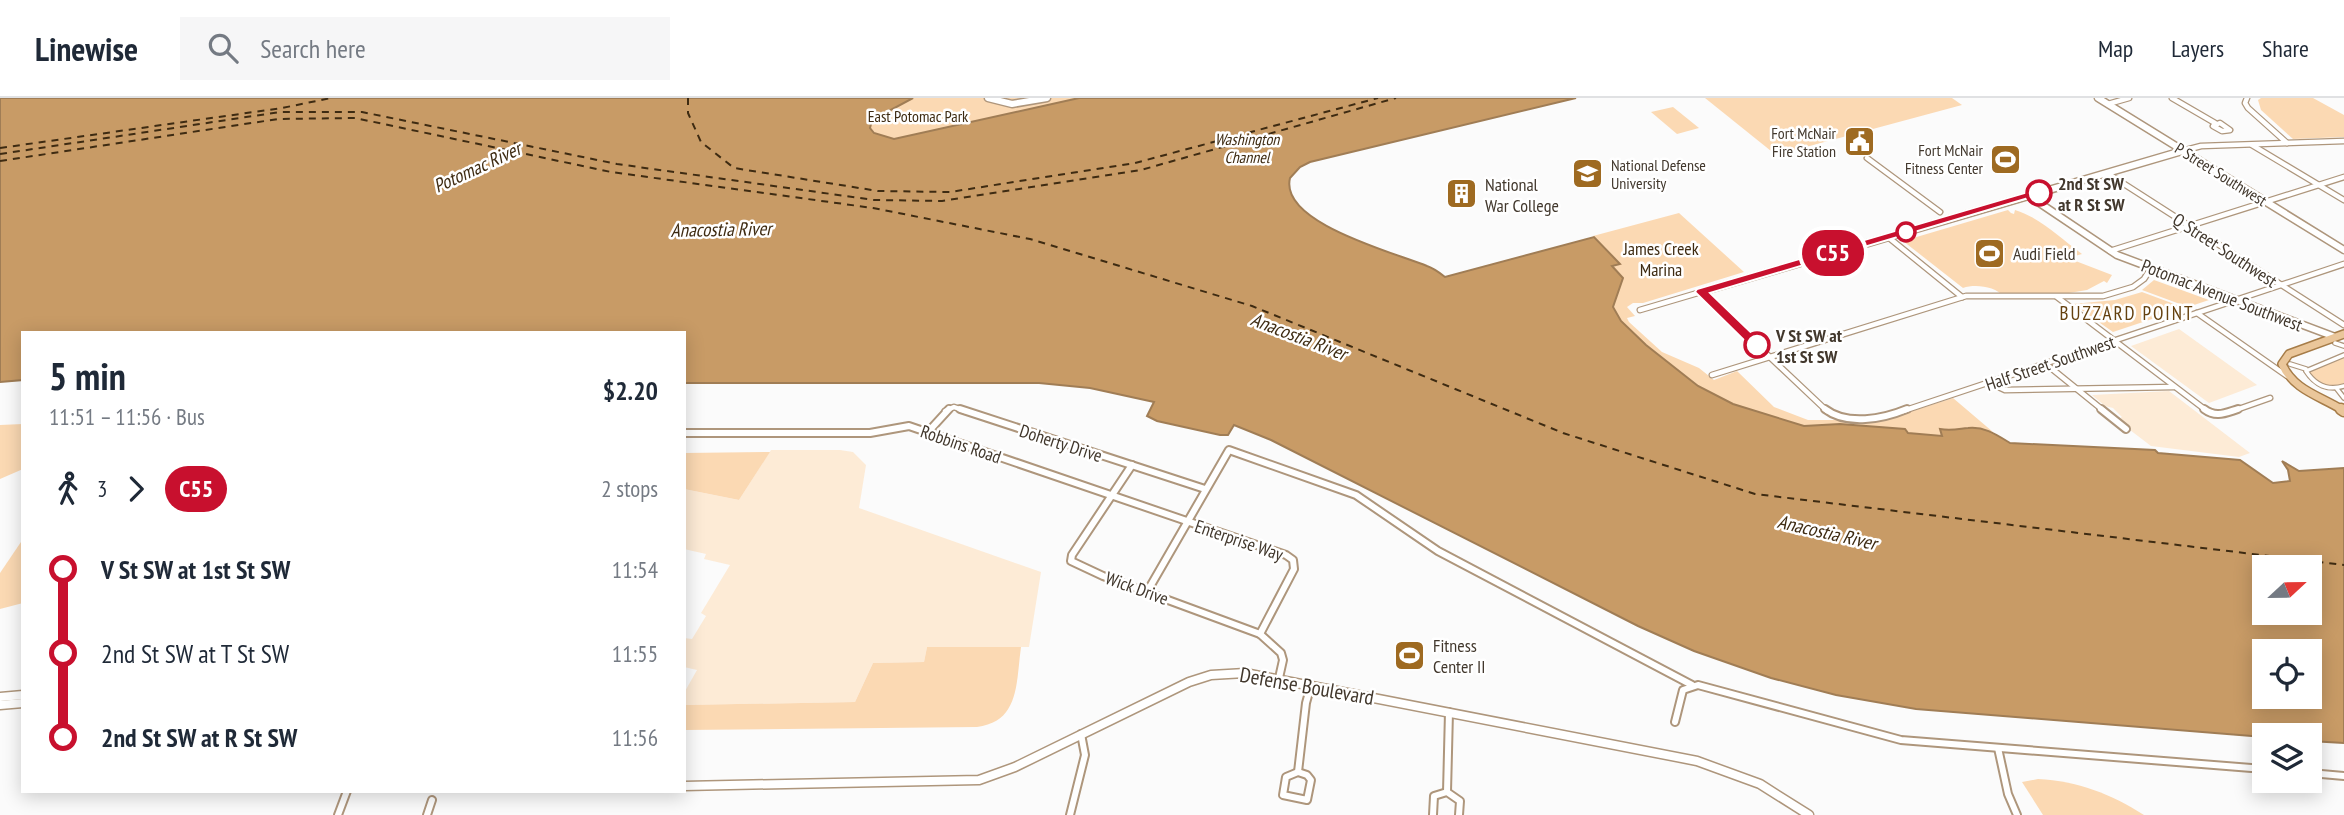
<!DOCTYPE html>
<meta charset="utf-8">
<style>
body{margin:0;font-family:"PT Sans Narrow",sans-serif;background:#f6f6f7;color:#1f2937;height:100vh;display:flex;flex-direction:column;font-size:26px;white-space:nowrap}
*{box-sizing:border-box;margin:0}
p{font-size:23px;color:#747a83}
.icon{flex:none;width:38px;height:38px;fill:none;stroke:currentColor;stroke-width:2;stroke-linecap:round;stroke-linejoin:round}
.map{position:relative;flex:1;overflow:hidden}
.details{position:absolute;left:21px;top:233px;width:665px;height:462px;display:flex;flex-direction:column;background:#fff;border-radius:0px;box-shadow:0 4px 18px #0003}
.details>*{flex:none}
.badge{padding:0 14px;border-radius:23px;font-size:24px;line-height:46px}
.needle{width:46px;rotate:68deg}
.fabs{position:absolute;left:2252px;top:457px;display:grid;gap:14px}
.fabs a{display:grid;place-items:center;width:70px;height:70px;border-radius:0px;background:#fff;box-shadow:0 4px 18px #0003;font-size:35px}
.map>.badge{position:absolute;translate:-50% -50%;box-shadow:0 0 0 4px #fff}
.legs{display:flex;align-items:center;gap:10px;height:77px;padding:0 28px;font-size:23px}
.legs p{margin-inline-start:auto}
.head{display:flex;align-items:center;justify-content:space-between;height:119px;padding:0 28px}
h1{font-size:38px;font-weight:800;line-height:52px}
ul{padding:0 28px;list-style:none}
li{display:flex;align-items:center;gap:24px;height:84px;font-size:26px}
li i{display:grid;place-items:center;width:10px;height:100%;margin:0 9px;background:currentColor}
li i::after{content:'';width:18px;height:18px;margin:-9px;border:5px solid;border-radius:50%;background:#fff}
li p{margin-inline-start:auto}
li:first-child i{background:linear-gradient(#0000 50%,currentColor 0)}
li:last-child i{background:linear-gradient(currentColor 50%,#0000 0)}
header{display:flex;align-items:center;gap:42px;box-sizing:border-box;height:98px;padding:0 35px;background:#fff;border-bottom:2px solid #e0e1e3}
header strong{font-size:33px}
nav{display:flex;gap:38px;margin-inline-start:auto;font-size:24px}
.search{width:490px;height:63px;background:#f6f6f7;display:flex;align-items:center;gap:18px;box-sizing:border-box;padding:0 24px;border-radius:0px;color:#747a83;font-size:26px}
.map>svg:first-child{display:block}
</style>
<header>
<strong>Linewise</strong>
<div class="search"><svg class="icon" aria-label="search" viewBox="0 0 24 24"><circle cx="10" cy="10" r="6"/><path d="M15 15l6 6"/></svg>Search here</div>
<nav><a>Map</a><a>Layers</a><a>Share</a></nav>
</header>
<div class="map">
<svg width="2344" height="717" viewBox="0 0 2344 717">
<rect width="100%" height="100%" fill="#fbfbfb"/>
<g fill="#fdebd6">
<path d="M2179,231L2257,287L2209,305L2131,248Z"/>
<path d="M2169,293L2250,355L2239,359L2151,348L2117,322L2122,319L2113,310L2105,308L2092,297Z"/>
<path d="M771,352H840L853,354L866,367L859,410L1041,474L1029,549H927L924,564L873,565L855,604L684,607V595L697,572L684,569V540L692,541L706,518L701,515L730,467L704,461L706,456L684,451V391L739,402Z"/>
</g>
<g fill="#fbd9b3">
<path d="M913,0H1079L902,41L882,40L871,33L870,26L879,16Z"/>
<path d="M1705,0H1952L1962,7L1776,57Z"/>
<path d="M2261,0H2313L2344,17V39L2293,41L2261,12L2258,2Z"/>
<path d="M1673,9L1699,30L1677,36L1651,14Z"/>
<path d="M2008,112L2011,115L2014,116L2015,112C2041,120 2060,140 2082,156L2075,158L2066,154L2060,157L2112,177L2107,185L2104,183L2087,192L2051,198L2047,195L2004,199C1995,188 1975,186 1963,190L1903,143Z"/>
<path d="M1679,115L1744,174L1643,205H1633L1627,209L1635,218L1627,220L1629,224L1662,254L1699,270L1714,282L1737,273L1774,309L1808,322H1884L1953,300L1993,334L1971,329L1952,333L1941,332L1943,338L1907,335L1905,331L1840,326L1804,328L1733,306L1698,288L1646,247L1621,223L1613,209L1623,180L1612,168L1619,165L1593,138Z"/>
<path d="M2154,182L2209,202L2188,209L2142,192Z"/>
<path d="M2142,194L2185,210L2113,234L2073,206L2115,202Z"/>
<path d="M2344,259V286C2329,292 2319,286 2309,275L2312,271Z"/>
<path d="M23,326V371L0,381V327Z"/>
<path d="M770,354L739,402L684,391V355Z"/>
<path d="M23,441V505L0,511V475Z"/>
<path d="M927,549H1021C1016,584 1020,624 977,629L684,632V607L855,604L873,565L924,564Z"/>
<path d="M2038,681C2078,683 2111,696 2144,717H2043L2022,684Z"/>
</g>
<path fill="#c89b66" stroke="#a07d55" stroke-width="2" fill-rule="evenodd" d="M0,0H913L872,22L870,30L874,35L894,41L1079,0H1576L1310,64L1300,69L1290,80C1279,125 1396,155 1427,168C1433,170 1440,175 1445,179L1594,139L1620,166L1612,168L1623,180L1613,209L1621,223L1646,247L1698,288L1733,306L1804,328L1840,326L1905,331L1908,335L1942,338L1940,331C1951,333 1958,331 1968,330C1984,328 1997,337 2010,345L2155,352L2158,355L2240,362L2273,385L2290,383L2288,372L2282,363L2299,373L2344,370V645L2310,643V637L2264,639L1916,611L1836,597L1771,580L1694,553L1638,528L1271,342L1234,327L1228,337H1220L1157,323L1147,318L1154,304L1090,290L1039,285H684V234H23V282L0,284ZM2310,469V514H2264V469ZM2264,553H2310V598H2264Z"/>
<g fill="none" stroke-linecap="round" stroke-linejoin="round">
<g stroke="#3e2b12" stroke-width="2" stroke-dasharray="7 6" stroke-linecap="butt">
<path d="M688,0V15L701,44L734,70L878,93L950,94L1135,65L1378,0"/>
<path d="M0,50L282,10L331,0"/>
<path d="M0,56L280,14H362L617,66L874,102L942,103L1141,72L1396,0"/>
<path d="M0,63L278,21L355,20L611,74L873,110L1030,141L1252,208L1563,335L1755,396L2344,467"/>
</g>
<defs>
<g id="pedestrian">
<path d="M2335,245L2344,248"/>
<path d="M2344,257L2306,273C2315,287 2328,293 2344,288"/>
<path d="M2290,266L2306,271"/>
<path d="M2337,291L2344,300"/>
</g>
<g id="minor-far1">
<path d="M2172,0L2215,25"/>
<path d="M2247,0L2245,5L2248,10L2287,45"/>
<path d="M2108,6L2129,0"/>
<path d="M2220,25L2230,32L2222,33L2213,28Z"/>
<path d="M2252,47L2344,102"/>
<path d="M2182,53L2201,48L2344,43"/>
<path d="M1867,60L1940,114"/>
<path d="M2107,75L2344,227"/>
<path d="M1888,139L1962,199"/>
<path d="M2110,153L2344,79"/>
<path d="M2057,199L2207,313"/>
<path d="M1640,212L1701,194L1827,313"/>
<path d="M2197,215L2287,278"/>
<path d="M2046,266L2104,313"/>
<path d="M1712,277L1966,198H2103L2133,189L2144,181L2151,170"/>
<path d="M1990,285L2005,292L2174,289"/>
<path d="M945,313L954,309L965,313"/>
<path d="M1903,313L2344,166"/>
<path d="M2233,313L2270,300"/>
</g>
<g id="minor">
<path d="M960,311L1205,391"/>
<path d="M1825,311C1847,328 1883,321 1907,311"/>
<path d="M2101,311L2126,331"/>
<path d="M2204,311C2216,320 2225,315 2238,311"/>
<path d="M928,334L949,311"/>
<path d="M684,335H870L909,328L1286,457L1293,462L1294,471L1260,536"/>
<path d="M1132,367L1072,457L1071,463L1103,478L1260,536L1281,555L1283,562L1279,580"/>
<path d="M1147,494L1229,352L1356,397L1438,453L1692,587"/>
<path d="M1675,624L1683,592L1698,587L1901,642L2264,671"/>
<path d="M1998,650L2008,696L2017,717"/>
<path d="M1298,674L1307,677L1311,682L1307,702L1283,697L1286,679Z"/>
<path d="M1298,674L1306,605L1311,587"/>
<path d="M2310,675L2344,678"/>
<path d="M1447,694L1449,614"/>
<path d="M338,717L347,693"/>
<path d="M427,717L432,702"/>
<path d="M1070,717L1085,657L1081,636"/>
<path d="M1433,717L1434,698L1447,694L1460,703L1459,717"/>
</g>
<g id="tertiary-far1">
<path d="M988,0L1012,6L1047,0"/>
<path d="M2098,0L2344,152"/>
<path d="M2029,98L2117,157L2335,239"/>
<path d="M1701,194L2182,53"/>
</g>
<g id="tertiary">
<path d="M0,599L23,597"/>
<path d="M0,607L23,605"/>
<path d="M684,688L979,682L1015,669L1189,584L1211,577L1245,575L1697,663L1760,686L1809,717"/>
</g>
<path id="primary-far1" d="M2344,313C2321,298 2294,293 2282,266L2289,256L2344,236"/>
<path id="primary" d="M2341,311L2344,313"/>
</defs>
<use href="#pedestrian" stroke="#ae967c" stroke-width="6"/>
<use href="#minor-far1" stroke="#ae967c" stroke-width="7"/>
<use href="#minor" stroke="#ae967c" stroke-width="10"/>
<use href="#tertiary-far1" stroke="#ae967c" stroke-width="9"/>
<use href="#tertiary" stroke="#ae967c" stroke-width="11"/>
<use href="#primary-far1" stroke="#a67c48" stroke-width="10"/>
<use href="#primary" stroke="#a67c48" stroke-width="13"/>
<use href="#pedestrian" stroke="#fff" stroke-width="3.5"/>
<use href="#minor-far1" stroke="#fff" stroke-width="4.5"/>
<use href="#minor" stroke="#fff" stroke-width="6"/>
<use href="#tertiary-far1" stroke="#fff" stroke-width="6"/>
<use href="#tertiary" stroke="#fff" stroke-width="8"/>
<use href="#primary-far1" stroke="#eac69a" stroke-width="7"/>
<use href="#primary" stroke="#eac69a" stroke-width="10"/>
</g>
<path fill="#c8102e" stroke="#fff" stroke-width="2" d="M2035,92L2045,95L1710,195L1761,244V250H1752L1695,194L1697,191Z"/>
<defs>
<symbol id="civic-square" viewBox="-11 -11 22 22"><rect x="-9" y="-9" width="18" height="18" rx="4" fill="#9e6a21" stroke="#fff"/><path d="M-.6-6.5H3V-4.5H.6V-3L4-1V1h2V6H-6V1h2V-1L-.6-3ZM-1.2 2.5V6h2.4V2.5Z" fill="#fff"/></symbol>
<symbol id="stadium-square" viewBox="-11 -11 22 22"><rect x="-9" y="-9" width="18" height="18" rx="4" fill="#9e6a21" stroke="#fff"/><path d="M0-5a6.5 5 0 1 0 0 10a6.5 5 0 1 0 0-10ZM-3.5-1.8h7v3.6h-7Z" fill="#fff"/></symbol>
<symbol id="university-square" viewBox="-11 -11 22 22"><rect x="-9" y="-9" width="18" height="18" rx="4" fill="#9e6a21" stroke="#fff"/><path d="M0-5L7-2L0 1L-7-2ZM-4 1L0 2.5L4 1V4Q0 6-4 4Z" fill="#fff"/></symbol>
<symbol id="building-square" viewBox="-11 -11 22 22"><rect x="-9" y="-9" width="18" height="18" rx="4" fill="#9e6a21" stroke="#fff"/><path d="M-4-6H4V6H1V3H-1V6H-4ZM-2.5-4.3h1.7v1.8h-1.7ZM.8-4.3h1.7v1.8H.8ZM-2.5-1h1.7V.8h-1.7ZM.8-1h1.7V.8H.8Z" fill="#fff"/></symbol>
</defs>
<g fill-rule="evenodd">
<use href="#civic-square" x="1842" y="26" width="35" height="35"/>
<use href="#stadium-square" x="1988" y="44" width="35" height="35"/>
<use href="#university-square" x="1570" y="58" width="35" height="35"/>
<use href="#building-square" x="1444" y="78" width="35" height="35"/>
<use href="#stadium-square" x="1972" y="138" width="35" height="35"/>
<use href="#stadium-square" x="1392" y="540" width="35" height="35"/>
</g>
<g fill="#fff" stroke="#c8102e" stroke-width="3.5">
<circle cx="2039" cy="95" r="12"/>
<circle cx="1906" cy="134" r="9"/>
<circle cx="1757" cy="247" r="12"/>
</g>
<g text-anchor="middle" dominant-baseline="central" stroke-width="5" stroke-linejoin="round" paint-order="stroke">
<g font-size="16" fill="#3e2b12" stroke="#fff">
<text x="918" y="18">East Potomac Park</text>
</g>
<g font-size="16" fill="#42382d" stroke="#fff" text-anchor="end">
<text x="1836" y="35">Fort McNair<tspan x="1836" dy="18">Fire Station</tspan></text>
<text x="1983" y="52">Fort McNair<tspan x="1983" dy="18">Fitness Center</tspan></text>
<text x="1611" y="67" text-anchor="start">National Defense<tspan x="1611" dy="18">University</tspan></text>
</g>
<g font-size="16" font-style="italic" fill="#3e2b12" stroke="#fff">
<text x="1247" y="41">Washington<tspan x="1247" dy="18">Channel</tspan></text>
</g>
<g font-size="16" fill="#42382d" stroke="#fff">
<text transform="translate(2221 76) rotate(32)">P Street Southwest</text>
</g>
<g font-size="18" font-weight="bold" fill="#42382d" stroke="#fff" text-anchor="start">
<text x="2058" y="85">2nd St SW<tspan x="2058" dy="21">at R St SW</tspan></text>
<text x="1776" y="237">V St SW at<tspan x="1776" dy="21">1st St SW</tspan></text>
</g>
<g font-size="18" fill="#42382d" stroke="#fff" text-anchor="start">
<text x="1485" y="86">National<tspan x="1485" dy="21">War College</tspan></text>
<text x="2013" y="155">Audi Field</text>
<text x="1433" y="547">Fitness<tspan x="1433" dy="21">Center II</tspan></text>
</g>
<g font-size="18" fill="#3e2b12" stroke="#fff">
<text x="1661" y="150">James Creek<tspan x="1661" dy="21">Marina</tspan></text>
</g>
<g font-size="18" fill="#42382d" stroke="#fff">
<text transform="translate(2225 152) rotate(33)">Q Street Southwest</text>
<text transform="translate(2222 197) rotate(21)">Potomac Avenue Southwest</text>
<text transform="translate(2050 265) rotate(-19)">Half Street Southwest</text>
<text transform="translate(1061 345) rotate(18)">Doherty Drive</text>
<text transform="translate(961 346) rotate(19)">Robbins Road</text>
<text transform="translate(1239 442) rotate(19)">Enterprise Way</text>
<text transform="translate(1137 490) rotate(20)">Wick Drive</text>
</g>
<g font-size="19" font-style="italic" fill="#3e2b12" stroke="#fff">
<text transform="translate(477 69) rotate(-25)">Potomac River</text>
<text transform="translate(721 131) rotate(-1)">Anacostia River</text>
<text transform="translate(1299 238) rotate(21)">Anacostia River</text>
<text transform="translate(1827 434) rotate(13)">Anacostia River</text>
</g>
<g font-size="19" letter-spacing="2" fill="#65410f" stroke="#fff">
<text x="2127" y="215">BUZZARD POINT</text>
</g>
<g font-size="21" fill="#42382d" stroke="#fff">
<text transform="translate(1307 588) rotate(10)">Defense Boulevard</text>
</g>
</g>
</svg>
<div class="fabs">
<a><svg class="needle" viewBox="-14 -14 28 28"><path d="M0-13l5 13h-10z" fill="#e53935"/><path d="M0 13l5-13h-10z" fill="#747a83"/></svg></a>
<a><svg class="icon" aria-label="locate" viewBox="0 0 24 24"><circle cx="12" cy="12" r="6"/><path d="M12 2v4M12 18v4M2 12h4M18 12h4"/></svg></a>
<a><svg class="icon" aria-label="layers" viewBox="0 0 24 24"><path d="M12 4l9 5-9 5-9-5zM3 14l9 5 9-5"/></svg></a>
</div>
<b class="badge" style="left:1833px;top:155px;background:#c8102e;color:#fff">C55</b>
<section class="details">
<div class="head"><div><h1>5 min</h1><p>11:51 – 11:56 · Bus</p></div><b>$2.20</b></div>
<div class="legs"><svg class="icon" aria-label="walk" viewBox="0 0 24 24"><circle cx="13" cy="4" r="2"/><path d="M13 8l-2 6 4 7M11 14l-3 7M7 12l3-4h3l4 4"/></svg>3<svg class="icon" aria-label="forward" viewBox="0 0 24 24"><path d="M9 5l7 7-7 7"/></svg><b class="badge" style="background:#c8102e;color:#fff">C55</b><p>2 stops</p></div>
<ul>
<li><i style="color:#c8102e"></i><b>V St SW at 1st St SW</b><p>11:54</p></li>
<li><i style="color:#c8102e"></i><span>2nd St SW at T St SW</span><p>11:55</p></li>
<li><i style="color:#c8102e"></i><b>2nd St SW at R St SW</b><p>11:56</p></li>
</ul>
</section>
</div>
